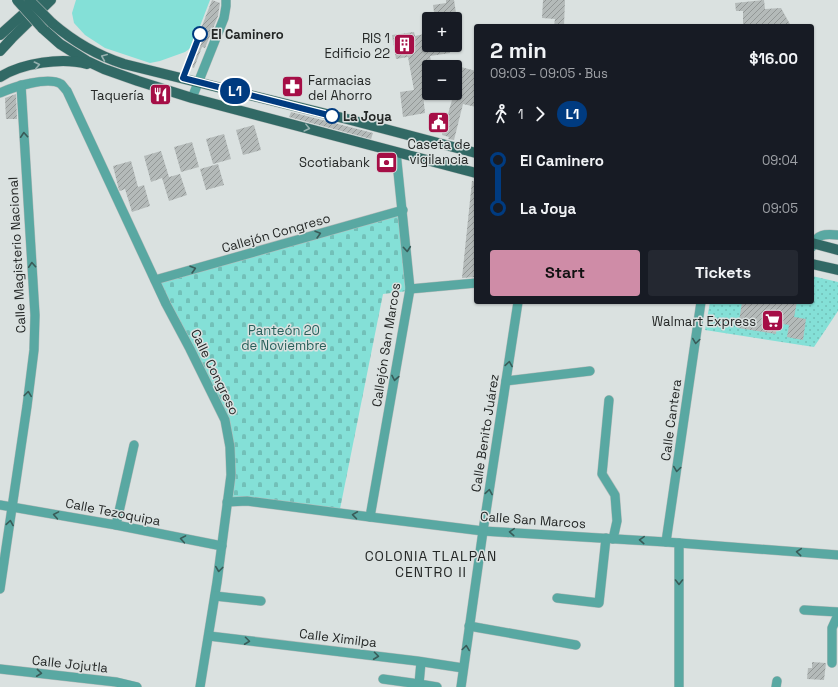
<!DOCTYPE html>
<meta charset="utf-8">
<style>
body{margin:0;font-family:"Space Grotesk",sans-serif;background:#242831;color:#f1f3f6;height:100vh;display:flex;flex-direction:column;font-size:15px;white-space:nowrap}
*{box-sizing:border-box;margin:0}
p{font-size:13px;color:#9ea1a6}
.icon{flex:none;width:22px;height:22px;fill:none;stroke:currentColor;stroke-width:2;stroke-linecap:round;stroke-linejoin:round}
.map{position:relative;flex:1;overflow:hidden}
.panel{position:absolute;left:474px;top:24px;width:340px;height:280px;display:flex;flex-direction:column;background:#171b24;border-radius:4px;box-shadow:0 1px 3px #0004}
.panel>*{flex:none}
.badge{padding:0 8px;border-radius:13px;font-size:14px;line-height:26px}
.fabs{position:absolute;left:422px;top:12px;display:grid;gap:8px}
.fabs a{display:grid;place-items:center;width:40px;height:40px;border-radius:4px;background:#171b24;box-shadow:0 1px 3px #0004;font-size:20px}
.map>.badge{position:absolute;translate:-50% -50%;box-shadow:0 0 0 2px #fff}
.legs{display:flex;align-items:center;gap:6px;height:44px;padding:0 16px;font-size:13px}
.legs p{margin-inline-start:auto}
.summary{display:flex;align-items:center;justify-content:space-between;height:68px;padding:0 16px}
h1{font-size:22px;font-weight:700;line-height:30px}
.action{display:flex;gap:8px;margin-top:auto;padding:8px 16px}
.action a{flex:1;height:46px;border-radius:4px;background:#cf8ca7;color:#111;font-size:16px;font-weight:700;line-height:46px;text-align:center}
.action a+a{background:#242831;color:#f1f3f6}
ul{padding:0 16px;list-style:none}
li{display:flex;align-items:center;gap:14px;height:48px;font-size:15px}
li i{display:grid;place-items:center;width:6px;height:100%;margin:0 5px;background:currentColor}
li i::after{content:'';width:10px;height:10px;margin:-5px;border:3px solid;border-radius:50%;background:#171b24}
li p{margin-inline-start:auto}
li:first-child i{background:linear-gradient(#0000 50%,currentColor 0)}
li:last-child i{background:linear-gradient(currentColor 50%,#0000 0)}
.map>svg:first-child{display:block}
</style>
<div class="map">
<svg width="838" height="687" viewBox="0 0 838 687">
<defs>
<pattern id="cemetery-stones" width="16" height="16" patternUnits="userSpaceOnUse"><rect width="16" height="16" fill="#84e0d7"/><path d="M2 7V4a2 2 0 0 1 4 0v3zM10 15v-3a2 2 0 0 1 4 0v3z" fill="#72c0b8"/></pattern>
<pattern id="park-dots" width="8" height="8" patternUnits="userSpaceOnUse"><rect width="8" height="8" fill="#84e0d7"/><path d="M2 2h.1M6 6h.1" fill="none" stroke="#72c0b8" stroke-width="1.8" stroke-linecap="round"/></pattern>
<pattern id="building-hatch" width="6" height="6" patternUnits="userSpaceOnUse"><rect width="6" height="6" fill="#b4bab9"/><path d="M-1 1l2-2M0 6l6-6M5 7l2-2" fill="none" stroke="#929796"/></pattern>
</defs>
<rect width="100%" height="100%" fill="#dae1e0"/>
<path fill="#84e0d7" d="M76,0H210L192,47L185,52L160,61L150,63L105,48L85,35L74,23L72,13Z"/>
<path fill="url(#cemetery-stones)" d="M400,213L408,291L383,294L340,509L227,500L225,419L157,281Z"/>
<path fill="url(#park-dots)" d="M812,276L838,282V311L814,347L705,330L710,302H812Z"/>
<g fill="url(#building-hatch)">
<path d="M212,0L220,3L218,16L205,48L202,47L194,68L187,65Z"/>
<path d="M446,0H454L457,19H435L433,5L446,3Z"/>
<path d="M543,0H565L564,26H554L555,19L542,18Z"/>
<path d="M764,0L765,9L781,8L791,26H743V11H736L735,3Z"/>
<path d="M414,32L415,36L429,33V45H449L450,53L430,56L432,67H429V88L423,89V94L425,113L403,117L400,92L414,90L408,57L396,59L392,35Z"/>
<path d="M461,67L476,71V107L463,104L454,140L448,139L449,137L442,135L454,93H455V88Z"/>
<path d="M16,94L17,119H6L5,98Z"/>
<path d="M291,112L373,133L371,139L289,117Z"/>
<path d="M254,125L261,150L243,155L236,130Z"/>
<path d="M224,134L231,159L213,164L206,139Z"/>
<path d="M192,142L199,167L181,172L174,147Z"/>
<path d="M161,151L169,177L180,174L187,195L169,201L162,178L151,182L144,156Z"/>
<path d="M131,161L138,187L144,185L150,206L132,212L125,189L120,191L119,190L113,166Z"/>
<path d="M218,164L224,185L206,190L200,169Z"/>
<path d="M472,181L476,182V277L462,278Z"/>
<path d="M742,302H797L794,317L806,319L803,340L787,337L789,325L777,323L776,334L738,328Z"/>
<path d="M812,662L826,663L824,680L807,679L808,668H812Z"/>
</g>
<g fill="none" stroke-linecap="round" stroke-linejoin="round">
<defs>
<g id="minor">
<path d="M0,93C13,87 48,76 61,84C63,86 65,89 67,91L166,304L190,349L225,420L230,447L231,475L217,582L200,687"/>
<path d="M192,98L224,18L226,6V0"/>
<path d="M812,247C816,233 826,234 838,235"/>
<path d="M155,280L403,210"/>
<path d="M410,289L476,283"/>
<path d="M506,381L590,371"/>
<path d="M609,400L602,474L615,495L617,521L613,539"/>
<path d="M227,502L247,501L370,517L483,531L666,542L838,555"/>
<path d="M0,505L116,525L222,546"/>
<path d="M370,517L410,289L396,152"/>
<path d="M116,525L134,445"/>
<path d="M666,542L701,302"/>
<path d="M679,543V687"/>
<path d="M0,589L27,406L34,350L35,315L21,85"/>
<path d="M215,596L261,601"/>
<path d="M557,598L599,603L606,538"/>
<path d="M804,610L838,612"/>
<path d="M469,626L576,645"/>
<path d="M209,636L417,661L463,668"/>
<path d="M421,662L419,684L437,687"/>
<path d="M832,663V628L838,615"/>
<path d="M0,669L116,682L137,687"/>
<path d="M383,679L419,684"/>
<path d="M461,687L483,531L518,302"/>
<path d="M776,687L777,681"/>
</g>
<g id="major">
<path d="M52,23C74,42 96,55 124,64L347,119L476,153"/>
<path d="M42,28L60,44L87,61L104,69L138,81L192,98L476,173"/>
<path d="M0,35L39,0"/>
<path d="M0,51L12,38L51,0"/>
<path d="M0,77C22,63 62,57 87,64"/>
<path d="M812,243L838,250"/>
<path d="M812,264L838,270"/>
</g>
</defs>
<use href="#minor" stroke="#b6bcbb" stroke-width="10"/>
<use href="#major" stroke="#b6bcbb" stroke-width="11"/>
<use href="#minor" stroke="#59a8a2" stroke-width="9"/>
<use href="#major" stroke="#316965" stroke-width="10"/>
<defs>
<g id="major-bridge">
<path d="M17,0L42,28"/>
<path d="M29,0L52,23"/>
</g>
</defs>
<use href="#major-bridge" stroke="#b6bcbb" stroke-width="11" stroke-linecap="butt"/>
<use href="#major-bridge" stroke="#316965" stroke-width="10"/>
</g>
<defs><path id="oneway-chevron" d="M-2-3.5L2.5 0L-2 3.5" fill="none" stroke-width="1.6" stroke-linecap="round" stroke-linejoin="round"/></defs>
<g stroke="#96b1af">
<use href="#oneway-chevron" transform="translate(104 57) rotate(-157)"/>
<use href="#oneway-chevron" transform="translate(37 65) rotate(-12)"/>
<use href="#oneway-chevron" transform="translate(307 128) rotate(14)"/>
</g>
<g stroke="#395b58">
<use href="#oneway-chevron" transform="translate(24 135) rotate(-94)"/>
<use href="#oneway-chevron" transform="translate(318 234) rotate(-16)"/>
<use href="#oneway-chevron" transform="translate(407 249) rotate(85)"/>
<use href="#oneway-chevron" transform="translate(32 265) rotate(-94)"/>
<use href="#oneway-chevron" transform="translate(193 269) rotate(-16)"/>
<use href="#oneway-chevron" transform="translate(696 341) rotate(98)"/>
<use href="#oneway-chevron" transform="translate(509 364) rotate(-81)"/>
<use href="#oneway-chevron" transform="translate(395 378) rotate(100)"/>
<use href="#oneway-chevron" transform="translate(28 394) rotate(-83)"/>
<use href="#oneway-chevron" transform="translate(677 469) rotate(98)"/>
<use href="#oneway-chevron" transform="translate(489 492) rotate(-81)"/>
<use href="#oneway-chevron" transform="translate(56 515) rotate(-170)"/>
<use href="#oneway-chevron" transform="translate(355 515) rotate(-172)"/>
<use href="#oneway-chevron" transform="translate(10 523) rotate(-81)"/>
<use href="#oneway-chevron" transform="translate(512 532) rotate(-176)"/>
<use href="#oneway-chevron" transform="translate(183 539) rotate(-170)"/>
<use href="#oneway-chevron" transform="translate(642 540) rotate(-177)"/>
<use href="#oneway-chevron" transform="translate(799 552) rotate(-175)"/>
<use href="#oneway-chevron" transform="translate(219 569) rotate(97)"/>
<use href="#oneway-chevron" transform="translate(679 582) rotate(90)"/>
<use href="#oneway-chevron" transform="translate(247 641) rotate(7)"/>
<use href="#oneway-chevron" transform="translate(466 648) rotate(-82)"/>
<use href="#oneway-chevron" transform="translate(376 656) rotate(7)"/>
<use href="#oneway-chevron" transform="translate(39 673) rotate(6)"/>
</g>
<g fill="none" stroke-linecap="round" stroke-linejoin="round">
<defs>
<path id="line-1" d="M200,34L183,78L332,116"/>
</defs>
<use href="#line-1" stroke="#fff" stroke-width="9"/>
<use href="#line-1" stroke="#003b80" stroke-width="6"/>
</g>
<defs>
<symbol id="building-square" viewBox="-11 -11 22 22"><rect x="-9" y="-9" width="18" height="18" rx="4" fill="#a50e46" stroke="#dae1e0"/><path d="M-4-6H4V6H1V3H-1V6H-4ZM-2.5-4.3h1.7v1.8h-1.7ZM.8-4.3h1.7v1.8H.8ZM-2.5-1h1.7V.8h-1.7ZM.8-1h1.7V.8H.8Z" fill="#fff"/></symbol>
<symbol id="pharmacy-square" viewBox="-11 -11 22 22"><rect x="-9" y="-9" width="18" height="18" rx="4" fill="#a50e46" stroke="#dae1e0"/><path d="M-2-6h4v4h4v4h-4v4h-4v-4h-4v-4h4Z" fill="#fff"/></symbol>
<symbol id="restaurant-square" viewBox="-11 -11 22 22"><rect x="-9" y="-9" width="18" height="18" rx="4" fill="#a50e46" stroke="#dae1e0"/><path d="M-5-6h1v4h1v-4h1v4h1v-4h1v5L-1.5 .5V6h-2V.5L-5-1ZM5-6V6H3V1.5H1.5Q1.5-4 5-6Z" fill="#fff"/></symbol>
<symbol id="civic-square" viewBox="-11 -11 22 22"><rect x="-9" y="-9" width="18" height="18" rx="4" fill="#a50e46" stroke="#dae1e0"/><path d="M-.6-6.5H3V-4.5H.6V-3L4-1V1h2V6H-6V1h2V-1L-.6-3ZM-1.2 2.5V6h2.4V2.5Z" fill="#fff"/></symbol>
<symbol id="bank-square" viewBox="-11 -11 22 22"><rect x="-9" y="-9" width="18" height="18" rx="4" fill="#a50e46" stroke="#dae1e0"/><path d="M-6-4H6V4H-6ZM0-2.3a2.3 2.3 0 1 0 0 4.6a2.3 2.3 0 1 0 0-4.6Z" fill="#fff"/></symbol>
<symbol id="supermarket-square" viewBox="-11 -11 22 22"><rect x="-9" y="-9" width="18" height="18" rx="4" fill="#a50e46" stroke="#dae1e0"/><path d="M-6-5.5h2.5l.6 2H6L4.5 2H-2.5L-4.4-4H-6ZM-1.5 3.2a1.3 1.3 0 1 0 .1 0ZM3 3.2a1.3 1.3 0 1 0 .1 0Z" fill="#fff"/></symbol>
</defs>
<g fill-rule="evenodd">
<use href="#building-square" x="392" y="32" width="25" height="25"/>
<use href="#pharmacy-square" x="280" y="74" width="25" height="25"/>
<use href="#restaurant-square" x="148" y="82" width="25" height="25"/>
<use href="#civic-square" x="426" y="110" width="25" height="25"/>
<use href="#bank-square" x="374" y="150" width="25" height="25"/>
<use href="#supermarket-square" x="760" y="308" width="25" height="25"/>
</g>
<g fill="#fff" stroke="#003b80" stroke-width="2">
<circle cx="200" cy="34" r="7"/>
<circle cx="332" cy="116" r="7"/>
</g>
<g text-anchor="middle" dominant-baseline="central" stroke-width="3" stroke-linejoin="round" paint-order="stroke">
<g font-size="13" font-weight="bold" fill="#242726" stroke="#dae1e0" text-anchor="start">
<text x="211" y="34">El Caminero</text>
<text x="343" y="116">La Joya</text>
</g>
<g font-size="13" fill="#242726" stroke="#dae1e0" text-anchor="end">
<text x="390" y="38">RIS 1<tspan x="390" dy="15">Edificio 22</tspan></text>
<text x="308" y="80" text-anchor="start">Farmacias<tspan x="308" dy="15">del Ahorro</tspan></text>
<text x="144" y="95">Taquería</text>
<text x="439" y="144" text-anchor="middle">Caseta de<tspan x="439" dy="15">vigilancia</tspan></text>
<text x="370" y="162">Scotiabank</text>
<text x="756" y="321">Walmart Express</text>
</g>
<g font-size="13" fill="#242726" stroke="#dae1e0">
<text transform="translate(276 233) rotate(-16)">Callejón Congreso</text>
<text transform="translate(17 255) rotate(-93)">Calle Magisterio Nacional</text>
<text transform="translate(386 345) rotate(-81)">Callejón San Marcos</text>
<text transform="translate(215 372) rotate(64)">Calle Congreso</text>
<text transform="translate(671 420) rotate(-82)">Calle Cantera</text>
<text transform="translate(485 433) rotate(-81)">Calle Benito Juárez</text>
<text transform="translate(113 512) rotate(11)">Calle Tezoquipa</text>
<text transform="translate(533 520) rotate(4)">Calle San Marcos</text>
<text transform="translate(338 638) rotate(7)">Calle Ximilpa</text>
<text transform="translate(70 664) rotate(6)">Calle Jojutla</text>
</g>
<g font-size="13" fill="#29605b" stroke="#dae1e0">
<text x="284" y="330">Panteón 20<tspan x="284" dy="15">de Noviembre</tspan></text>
</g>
<g font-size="14" letter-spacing="1" fill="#242726" stroke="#dae1e0">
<text x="431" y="556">COLONIA TLALPAN<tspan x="431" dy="16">CENTRO II</tspan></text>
</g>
</g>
</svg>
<div class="fabs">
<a>+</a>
<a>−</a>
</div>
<b class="badge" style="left:235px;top:91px;background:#003b80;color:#fff">L1</b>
<section class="panel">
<div class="summary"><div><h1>2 min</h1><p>09:03 – 09:05 · Bus</p></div><b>$16.00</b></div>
<div class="legs"><svg class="icon" aria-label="walk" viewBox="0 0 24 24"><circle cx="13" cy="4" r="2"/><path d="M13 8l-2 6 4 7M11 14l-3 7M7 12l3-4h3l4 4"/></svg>1<svg class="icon" aria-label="forward" viewBox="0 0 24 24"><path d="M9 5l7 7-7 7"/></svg><b class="badge" style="background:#003b80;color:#fff">L1</b></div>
<ul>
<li><i style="color:#003b80"></i><b>El Caminero</b><p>09:04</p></li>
<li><i style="color:#003b80"></i><b>La Joya</b><p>09:05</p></li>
</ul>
<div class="action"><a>Start</a><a>Tickets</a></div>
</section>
</div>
